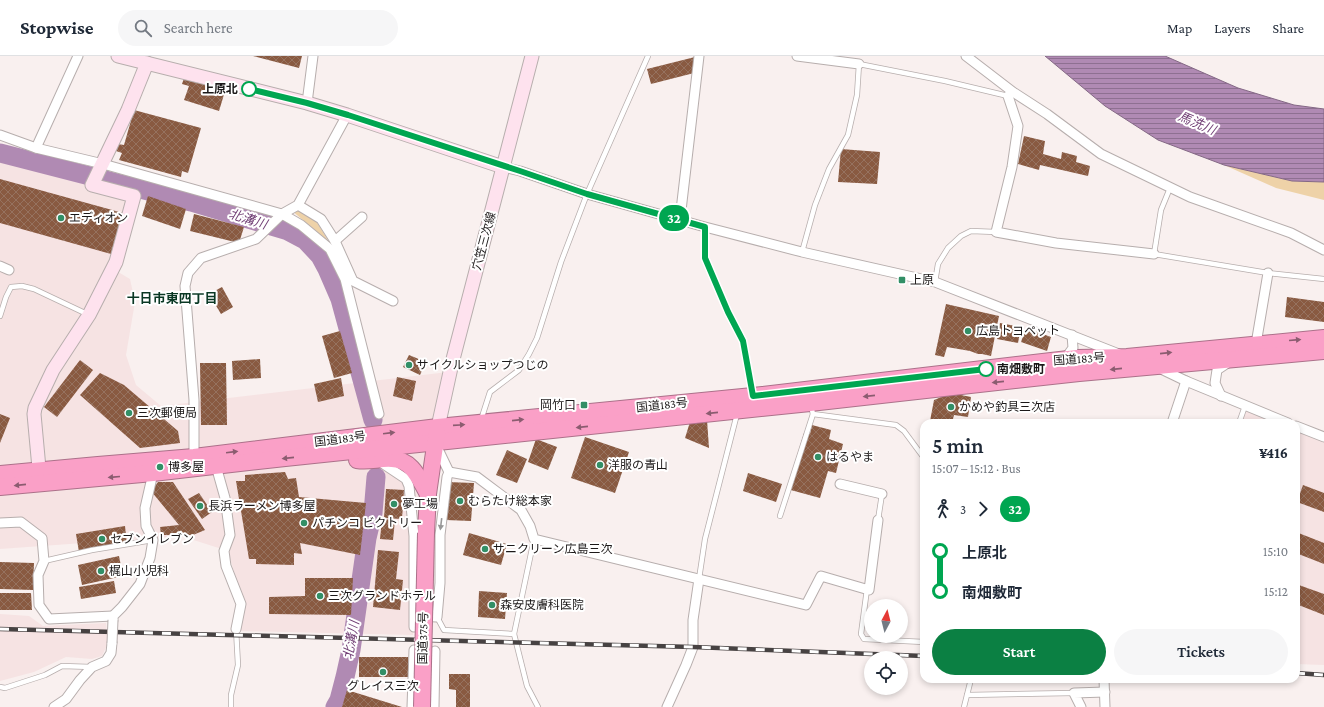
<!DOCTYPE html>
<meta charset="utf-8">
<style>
body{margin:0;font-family:"Crimson Pro","Noto Sans JP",serif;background:#f6f6f7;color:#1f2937;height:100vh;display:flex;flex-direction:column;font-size:15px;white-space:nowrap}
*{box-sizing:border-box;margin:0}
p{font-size:13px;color:#747a83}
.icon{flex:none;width:22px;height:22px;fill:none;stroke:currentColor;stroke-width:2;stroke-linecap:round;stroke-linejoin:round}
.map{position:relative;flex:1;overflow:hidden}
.details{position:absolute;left:920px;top:363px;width:380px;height:264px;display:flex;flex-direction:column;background:#fff;border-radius:12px;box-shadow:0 2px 6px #0003}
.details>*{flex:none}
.badge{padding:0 8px;border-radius:13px;font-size:14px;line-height:26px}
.needle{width:26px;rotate:7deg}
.controls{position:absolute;left:864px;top:543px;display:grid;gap:8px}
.controls a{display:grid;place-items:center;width:44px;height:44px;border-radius:50%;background:#fff;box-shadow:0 2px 6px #0003;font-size:20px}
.map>.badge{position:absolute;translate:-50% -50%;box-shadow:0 0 0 2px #fff}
.legs{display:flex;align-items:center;gap:6px;height:44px;padding:0 12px;font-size:13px}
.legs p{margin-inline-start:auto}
.overview{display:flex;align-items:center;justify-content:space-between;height:68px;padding:0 12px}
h1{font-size:22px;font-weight:600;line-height:30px}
.cta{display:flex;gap:8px;margin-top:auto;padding:8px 12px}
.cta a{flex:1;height:46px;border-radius:24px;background:#0b8043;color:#fff;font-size:16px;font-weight:600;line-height:46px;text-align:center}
.cta a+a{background:#f6f6f7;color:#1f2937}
ul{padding:0 12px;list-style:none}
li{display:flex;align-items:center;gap:14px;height:40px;font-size:15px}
li i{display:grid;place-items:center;width:6px;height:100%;margin:0 5px;background:currentColor}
li i::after{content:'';width:10px;height:10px;margin:-5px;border:3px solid;border-radius:50%;background:#fff}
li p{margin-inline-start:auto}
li:first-child i{background:linear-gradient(#0000 50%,currentColor 0)}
li:last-child i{background:linear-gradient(currentColor 50%,#0000 0)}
header{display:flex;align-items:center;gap:24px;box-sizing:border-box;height:56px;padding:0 20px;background:#fff;border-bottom:1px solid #e0e1e3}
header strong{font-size:19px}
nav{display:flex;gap:22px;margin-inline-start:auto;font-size:14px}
.search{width:280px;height:36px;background:#f6f6f7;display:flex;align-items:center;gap:10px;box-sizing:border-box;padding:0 14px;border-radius:22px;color:#747a83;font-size:15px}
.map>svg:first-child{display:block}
</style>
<header>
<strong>Stopwise</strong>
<div class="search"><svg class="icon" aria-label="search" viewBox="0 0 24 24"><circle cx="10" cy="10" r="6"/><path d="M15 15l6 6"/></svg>Search here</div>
<nav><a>Map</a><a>Layers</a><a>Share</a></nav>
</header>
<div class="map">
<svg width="1324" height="651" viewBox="0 0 1324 651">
<defs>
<pattern id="water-rules" width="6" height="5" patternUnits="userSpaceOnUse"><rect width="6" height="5" fill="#b08ab3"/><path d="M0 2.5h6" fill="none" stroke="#8e7091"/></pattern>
<pattern id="building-cross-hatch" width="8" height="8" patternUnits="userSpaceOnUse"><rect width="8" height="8" fill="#895a41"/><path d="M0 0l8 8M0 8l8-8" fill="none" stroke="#96725f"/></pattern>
</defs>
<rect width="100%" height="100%" fill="#f9f0ef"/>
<g fill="#f6e3e3">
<path d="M0,103L137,135L113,213L130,223L135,246L126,299L136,329L161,350L448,316L432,412L413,579L239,575L244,550L228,495L181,480L0,493Z"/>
<path d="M1246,351L1283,367H1240Z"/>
<path d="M1296,372L1324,384V609L1296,608Z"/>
<path d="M0,558L29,560L43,570L106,567L108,587L102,600L92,603L66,601L34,616L0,625Z"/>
</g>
<g fill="#eed2a8">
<path d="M1224,109L1292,125L1324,126V144L1276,132Z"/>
<path d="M298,149L315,163L329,186L291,154Z"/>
</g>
<path fill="url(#water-rules)" stroke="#846885" d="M1045,0H1165L1238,32L1294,49L1324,53V126L1292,125L1224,109L1158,84L1105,50Z"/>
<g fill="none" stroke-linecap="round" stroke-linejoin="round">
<g stroke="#b08ab3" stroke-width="19">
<path d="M0,97L191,146L288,175L305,184L320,200L327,213L340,243L373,364"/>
<path d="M335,651L339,644L345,621L351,594L367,482L373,457L376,421"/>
</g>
</g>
<g fill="url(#building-cross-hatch)">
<path d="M253,0H302L299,12Z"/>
<path d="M695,1L698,16L651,28L647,13Z"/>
<path d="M185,19L226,32L219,55L184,44L189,30L182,28Z"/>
<path d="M134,54L201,72L188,117L182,115L181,121L119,104L122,97L116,95L118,88L124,89Z"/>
<path d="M1024,80L1045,85L1043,98L1061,103L1062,96L1077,100L1076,106L1090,110L1088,120L1040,109L1039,114L1018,108Z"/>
<path d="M841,93L880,96L877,128L838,126Z"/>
<path d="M0,123L123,157L111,198L0,167Z"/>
<path d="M148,140L186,153L180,173L142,160Z"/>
<path d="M194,158L244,171L239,187L190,175Z"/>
<path d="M222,231L233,251L221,258L209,238Z"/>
<path d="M1287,241L1324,246V266L1285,261Z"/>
<path d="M946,248L999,260L991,300L982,298H978L970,295L947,291L944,301L935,299Z"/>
<path d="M1000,267L1021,271L1018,287L997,283Z"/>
<path d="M1026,272L1051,281L1047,295L1021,286Z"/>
<path d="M340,275L352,317L334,322L322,280Z"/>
<path d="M409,299L426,306L420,319L403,311Z"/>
<path d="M260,303L261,322L233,324L232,305Z"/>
<path d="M80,304L93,314L57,361L44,351Z"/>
<path d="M200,307H226L227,369H201Z"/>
<path d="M100,317L124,329L178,375L180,387L140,392L80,339Z"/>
<path d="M397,321L416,325L412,345L393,340Z"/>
<path d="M341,322L344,340L318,346L314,328Z"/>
<path d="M951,337L971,341L968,361L954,359L952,367L930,365L934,344Z"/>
<path d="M0,358L10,362L0,387Z"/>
<path d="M707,364L709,392L685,382L690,366Z"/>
<path d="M812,369L831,374L829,383L843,388L836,417L828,415L820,442L787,433L804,377L810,378Z"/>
<path d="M585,381L629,396L615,437L571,422Z"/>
<path d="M536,383L557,391L548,414L528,406Z"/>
<path d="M507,394L527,403L517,427L496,419Z"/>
<path d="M285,416L288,423L296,422L299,441L366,447L360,499L300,487L302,498L294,497V509L256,508V503H249L236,425H245V419Z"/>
<path d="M748,417L782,428L776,446L743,435Z"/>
<path d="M158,426H173L205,474L193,479H161L160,471L179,469L151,435Z"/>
<path d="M447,426L474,427L471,465L446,464Z"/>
<path d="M1303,429L1324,437V456L1297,446Z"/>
<path d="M386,433L404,434L402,463L384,462Z"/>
<path d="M199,437L212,456L202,463L188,443Z"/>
<path d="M382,463L395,464L393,484L380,483Z"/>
<path d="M125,470L127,489L79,496L76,478Z"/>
<path d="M1296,476L1324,487V508L1296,497Z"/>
<path d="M469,477L507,488L501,509L463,499Z"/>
<path d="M378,494L399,496L396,523L403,524L400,554L373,551Z"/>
<path d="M119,500L123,520L82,529L78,509Z"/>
<path d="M0,506L34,507L33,534L0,533Z"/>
<path d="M305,522H353L351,559L269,558V541L305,540Z"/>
<path d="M114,525L116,537L81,543L79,531Z"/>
<path d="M1296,528L1324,538V559L1296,548Z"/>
<path d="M479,535L507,537L505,563L478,561Z"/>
<path d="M0,537H31L32,554H0Z"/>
<rect x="359" y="601" width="49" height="20"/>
<path d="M449,618H470V651H456V634L449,633Z"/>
<path d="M347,634L402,651H342Z"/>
</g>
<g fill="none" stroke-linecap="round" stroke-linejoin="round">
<defs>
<g id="lane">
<path d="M1170,132L1161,154L1154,198L1268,217L1324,223"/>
<path d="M705,171V202L728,256L743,285L753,338"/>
<path d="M802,196L815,149L829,113L848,79L857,39L859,8L945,25L1008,40"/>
<path d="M935,226L938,208L948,192L961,180L971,175L996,176"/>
<path d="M0,260L6,241L11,231L22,230L34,233L87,258"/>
<path d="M811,350L813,358L896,369L904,375L924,402"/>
<path d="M481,364L490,336L519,314L529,298L537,282L561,206L587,138L648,0"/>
<path d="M1239,367L1245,350"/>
<path d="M780,460L813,358"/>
<path d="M878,464L882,438"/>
<path d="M534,483L514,578L527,630L538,651"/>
<path d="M44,505L92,494L153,484"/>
<path d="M699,523L705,483L737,358"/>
<path d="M867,533L861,578L864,583L924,586"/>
<path d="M437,561L444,574L514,578"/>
<path d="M0,631L5,632L45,619L62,610L92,611"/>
<path d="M967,639L971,623"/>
<path d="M231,651V639L238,609L236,573"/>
<path d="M964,651L967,639L1074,637"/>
</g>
<g id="street">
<path d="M797,0L859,8"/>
<path d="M966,0L1013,36L1047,58L1101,98L1190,141L1291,177L1324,194"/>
<path d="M1008,40L1018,70L1012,111L996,176L1056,187L1154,198"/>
<path d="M307,47L313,0"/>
<path d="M0,79L36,92L103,108L282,158L301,169L330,193L345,223L379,358"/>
<path d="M36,92L78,0"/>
<path d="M503,111L520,115L587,138L705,171L802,196L935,226L1119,298"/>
<path d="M298,149L321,163L335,185L353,225L393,245"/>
<path d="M680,163L699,0"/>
<path d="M335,185L362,161"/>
<path d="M0,210L9,214"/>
<path d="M1256,288L1268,217"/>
<path d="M1065,303L1073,292L1072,279"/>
<path d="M1159,312L1186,325L1288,367"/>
<path d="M1221,340L1215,327L1217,314L1229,306"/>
<path d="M1172,367L1186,325"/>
<path d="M1296,370L1324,381"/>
<path d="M194,401V344L185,230L188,217L201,202L256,183L282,158L298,149L347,59"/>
<path d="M379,405L406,423L409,430L414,480V571"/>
<path d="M216,410L225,442L230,479L224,495L226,510L241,548L236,573"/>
<path d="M449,416L477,421L521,454L530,470L534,483L806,549L821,520L869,534L878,464"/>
<path d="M840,428L882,438"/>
<path d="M0,467L21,466L42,482L44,505L38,519L39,549L49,563L113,560"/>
<path d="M415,560L437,561L440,527V479L447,421L449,416L436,389"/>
<path d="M113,564V560L122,551L140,528L150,502L153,484L146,470L145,452L153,417L152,414"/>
<path d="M1104,623L1105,651"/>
<path d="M54,651L66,643L80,624L92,611L106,605L111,597L112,587"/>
<path d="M412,651L414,594"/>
<path d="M434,651L435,595"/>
<path d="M667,651L686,609L693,591V564L699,523"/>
<path d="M1081,651L1074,637L1105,636"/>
</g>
<g id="secondary">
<path d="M118,0L307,47L347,59L503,111"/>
<path d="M438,371L452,307L532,0"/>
<path d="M40,423L34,358L35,352L53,314L89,259L116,206L134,140L92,129L128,54L147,7"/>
</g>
<g id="highway">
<path d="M357,404C369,406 380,402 392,403C413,404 419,423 428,438"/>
<path d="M0,418L98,409L194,401L438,371L753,340L1077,302L1127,301L1324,282"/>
<path d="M0,431L153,417L285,402L810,347L1079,317L1324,295"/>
<path d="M426,477L428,438L437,376"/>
</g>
</defs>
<use href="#lane" stroke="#b7aead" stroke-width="6"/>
<use href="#street" stroke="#b7aead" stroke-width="11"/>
<use href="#secondary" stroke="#b7aead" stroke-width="15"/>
<use href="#highway" stroke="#ac718a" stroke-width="18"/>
<use href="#lane" stroke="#fff" stroke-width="4.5"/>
<use href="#street" stroke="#fff" stroke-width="9"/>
<use href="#secondary" stroke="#fee2ee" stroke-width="13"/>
<use href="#highway" stroke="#faa0c7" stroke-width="16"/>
<defs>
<g id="rail">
<path d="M0,573L693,591L924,600"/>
<path d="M1296,617L1324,619"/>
</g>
</defs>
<use href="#rail" stroke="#474242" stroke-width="4.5"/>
<use href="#rail" stroke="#fff" stroke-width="3" stroke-dasharray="9" stroke-linecap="butt"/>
<defs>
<path id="street-bridge" d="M112,587L113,564"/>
<path id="highway-bridge" d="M422,651L426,477"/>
</defs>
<use href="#street-bridge" stroke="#b7aead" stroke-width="11" stroke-linecap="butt"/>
<use href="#highway-bridge" stroke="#ac718a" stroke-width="18" stroke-linecap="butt"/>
<use href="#street-bridge" stroke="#fff" stroke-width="9"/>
<use href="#highway-bridge" stroke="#faa0c7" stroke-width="16"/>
</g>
<defs><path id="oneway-solid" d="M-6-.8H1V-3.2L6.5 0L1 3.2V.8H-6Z"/></defs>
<g fill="#8b5c70">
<use href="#oneway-solid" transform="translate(1295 284) rotate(-5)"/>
<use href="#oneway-solid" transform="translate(1166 297) rotate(-6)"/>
<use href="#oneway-solid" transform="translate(1116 313) rotate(174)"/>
<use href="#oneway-solid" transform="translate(998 326) rotate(174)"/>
<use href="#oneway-solid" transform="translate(869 340) rotate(174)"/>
<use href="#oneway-solid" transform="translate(712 357) rotate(174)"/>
<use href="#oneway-solid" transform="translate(518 364) rotate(-6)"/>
<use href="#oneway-solid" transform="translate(459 369) rotate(-4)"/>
<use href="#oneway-solid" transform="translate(582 371) rotate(174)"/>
<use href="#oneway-solid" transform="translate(389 377) rotate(-7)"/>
<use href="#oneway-solid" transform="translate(232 396) rotate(-7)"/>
<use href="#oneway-solid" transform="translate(288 402) rotate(174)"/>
<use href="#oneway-solid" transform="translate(114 421) rotate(175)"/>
<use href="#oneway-solid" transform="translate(20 429) rotate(174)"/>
</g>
<use fill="#999898" href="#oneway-solid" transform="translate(441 468) rotate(97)"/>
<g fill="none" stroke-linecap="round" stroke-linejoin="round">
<defs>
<path id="line-1" d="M249,33L307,47L348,59L520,115L587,138L705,171V202L728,256L743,285L753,340L986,313"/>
</defs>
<use href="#line-1" stroke="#fff" stroke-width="9"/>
<use href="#line-1" stroke="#00a651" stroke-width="6"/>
</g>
<g fill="#fff" stroke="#00a651" stroke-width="2">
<circle cx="249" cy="33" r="7"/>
<circle cx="986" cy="313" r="7"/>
</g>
<g fill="#328f66" stroke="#fff" stroke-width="1.5">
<circle cx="61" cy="162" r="4"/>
<rect x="898" y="220" width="8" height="8" rx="2"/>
<circle cx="968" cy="275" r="4"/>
<circle cx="409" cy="309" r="4"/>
<rect x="580" y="345" width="8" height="8" rx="2"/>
<circle cx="951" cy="351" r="4"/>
<circle cx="129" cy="357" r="4"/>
<circle cx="818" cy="401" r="4"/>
<circle cx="600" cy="409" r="4"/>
<circle cx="160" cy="411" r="4"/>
<circle cx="460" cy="445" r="4"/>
<circle cx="394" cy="448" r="4"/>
<circle cx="200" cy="450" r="4"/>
<circle cx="304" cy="467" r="4"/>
<circle cx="102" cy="483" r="4"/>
<circle cx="485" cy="493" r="4"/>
<circle cx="101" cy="515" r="4"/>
<circle cx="320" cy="540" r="4"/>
<circle cx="492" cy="549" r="4"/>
<circle cx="383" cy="616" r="4"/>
</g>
<g text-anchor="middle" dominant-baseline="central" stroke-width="4" stroke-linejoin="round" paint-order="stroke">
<g font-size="12" font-weight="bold" fill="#1c1919" stroke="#fff" text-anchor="end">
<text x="238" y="33">上原北</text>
<text x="997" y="313" text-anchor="start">南畑敷町</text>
</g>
<g font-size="12" fill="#1c1919" stroke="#fff" text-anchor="start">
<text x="69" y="162">エディオン</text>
<text x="910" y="224">上原</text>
<text x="976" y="275">広島トヨペット</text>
<text x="417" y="309">サイクルショップつじの</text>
<text x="576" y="349" text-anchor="end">岡竹口</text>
<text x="959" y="351">かめや釣具三次店</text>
<text x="137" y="357">三次郵便局</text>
<text x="826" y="401">はるやま</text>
<text x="608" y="409">洋服の青山</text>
<text x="168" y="411">博多屋</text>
<text x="468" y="445">むらたけ総本家</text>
<text x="402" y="448">夢工場</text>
<text x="208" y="450">長浜ラーメン博多屋</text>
<text x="312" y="467">パチンコ ビクトリー</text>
<text x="110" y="483">セブンイレブン</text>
<text x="493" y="493">サニクリーン広島三次</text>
<text x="109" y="515">梶山小児科</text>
<text x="328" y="540">三次グランドホテル</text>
<text x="500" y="549">森安皮膚科医院</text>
<text x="383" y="630" text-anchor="middle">グレイス三次</text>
</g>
<g font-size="12" fill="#1c1919" stroke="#fff">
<text transform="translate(484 185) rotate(-75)">穴笠三次線</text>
<text transform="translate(1079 303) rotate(-4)">国道183号</text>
<text transform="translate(662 349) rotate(-6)">国道183号</text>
<text transform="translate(340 383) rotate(-7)">国道183号</text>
<text transform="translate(423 582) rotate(-89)">国道375号</text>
</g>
<g font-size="13" font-style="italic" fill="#703e74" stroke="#fff">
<text transform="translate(1197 67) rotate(23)">馬洗川</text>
<text transform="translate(248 163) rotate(17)">北溝川</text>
<text transform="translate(351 584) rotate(-80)">北溝川</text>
</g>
<g font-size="13" font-weight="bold" fill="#0a3824" stroke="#fff">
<text x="172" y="242">十日市東四丁目</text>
</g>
</g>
</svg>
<div class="controls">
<a><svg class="needle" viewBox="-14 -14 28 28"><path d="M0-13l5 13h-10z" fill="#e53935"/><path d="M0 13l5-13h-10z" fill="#747a83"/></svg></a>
<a><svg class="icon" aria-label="locate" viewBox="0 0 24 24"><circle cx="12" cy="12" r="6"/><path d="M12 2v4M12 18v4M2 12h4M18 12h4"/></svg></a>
</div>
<b class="badge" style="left:674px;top:162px;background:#00a651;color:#fff">32</b>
<section class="details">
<div class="overview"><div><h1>5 min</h1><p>15:07 – 15:12 · Bus</p></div><b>¥416</b></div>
<div class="legs"><svg class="icon" aria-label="walk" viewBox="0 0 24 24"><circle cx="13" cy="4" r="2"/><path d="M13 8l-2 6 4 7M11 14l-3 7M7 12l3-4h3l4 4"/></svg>3<svg class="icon" aria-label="forward" viewBox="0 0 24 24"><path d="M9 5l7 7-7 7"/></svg><b class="badge" style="background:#00a651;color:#fff">32</b></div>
<ul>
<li><i style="color:#00a651"></i><b>上原北</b><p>15:10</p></li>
<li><i style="color:#00a651"></i><b>南畑敷町</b><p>15:12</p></li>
</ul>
<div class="cta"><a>Start</a><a>Tickets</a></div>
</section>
</div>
